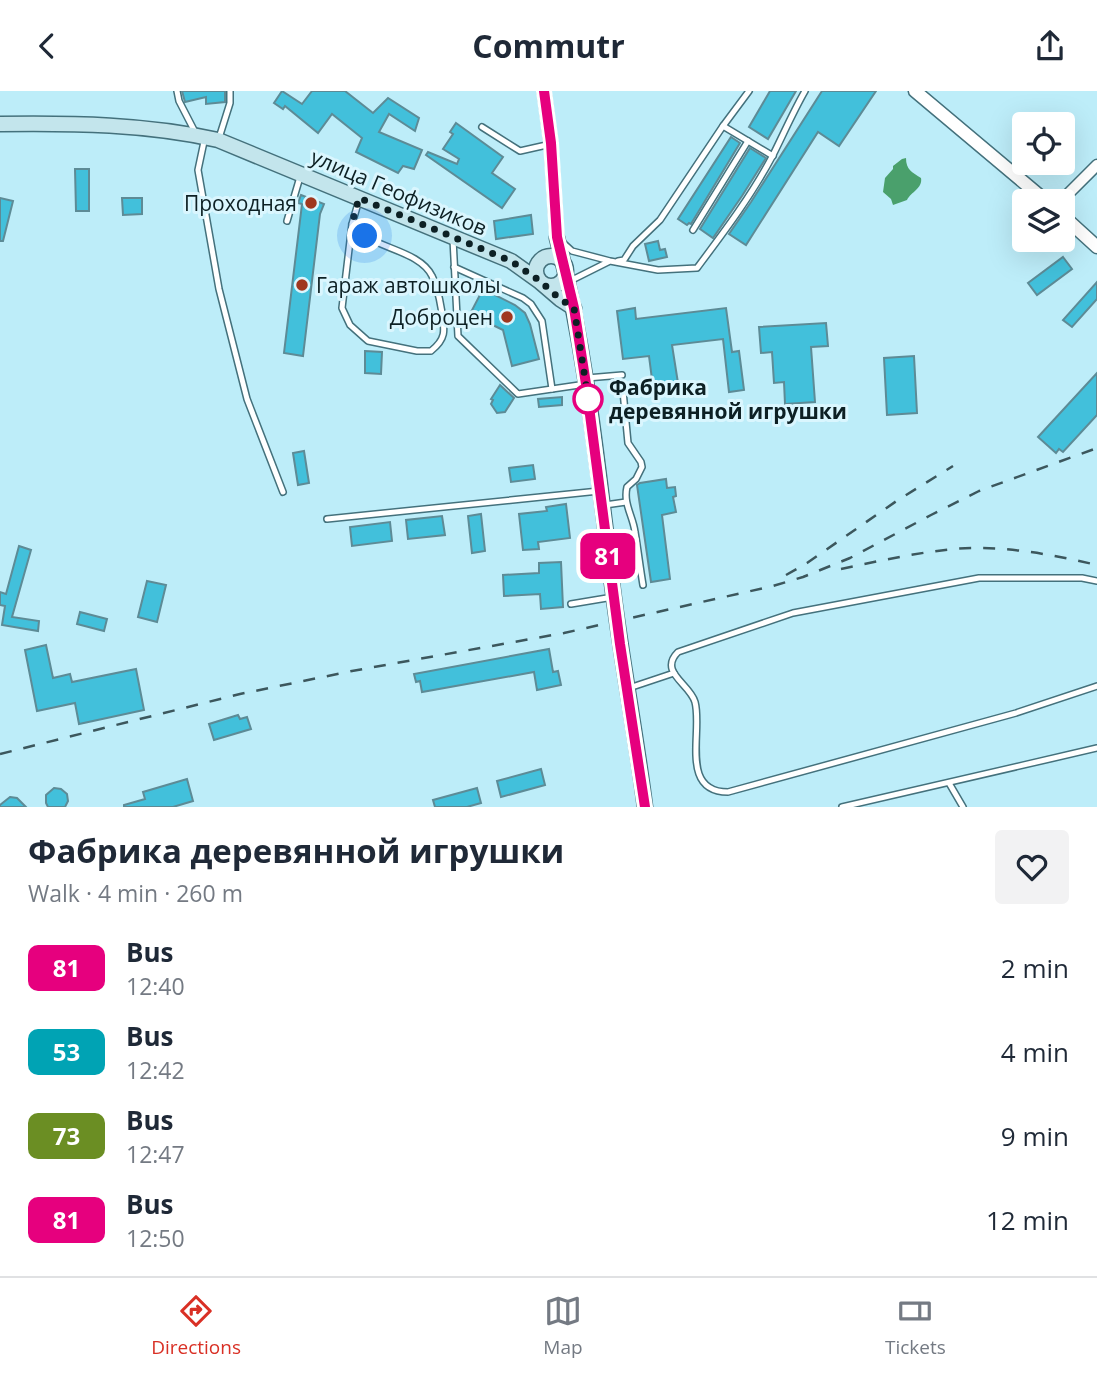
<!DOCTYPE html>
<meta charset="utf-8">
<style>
body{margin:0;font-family:"Open Sans",sans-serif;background:#f2f2f3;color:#1f2937;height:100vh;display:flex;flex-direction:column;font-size:26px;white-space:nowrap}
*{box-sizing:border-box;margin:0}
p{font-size:23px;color:#747a83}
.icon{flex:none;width:38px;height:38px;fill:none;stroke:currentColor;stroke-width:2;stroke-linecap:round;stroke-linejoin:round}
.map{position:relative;height:716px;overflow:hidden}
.sheet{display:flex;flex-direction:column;background:#fff;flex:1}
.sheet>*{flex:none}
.badge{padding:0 14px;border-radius:10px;font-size:24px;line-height:46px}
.tools{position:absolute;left:1012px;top:21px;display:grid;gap:14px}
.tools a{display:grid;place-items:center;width:63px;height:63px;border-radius:7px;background:#fff;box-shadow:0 7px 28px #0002;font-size:35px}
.you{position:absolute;width:35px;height:35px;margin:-18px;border:5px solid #fff;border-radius:50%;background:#1a73e8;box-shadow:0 0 0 10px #1a73e833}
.map>.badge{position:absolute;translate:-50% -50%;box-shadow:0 0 0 4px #fff}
.round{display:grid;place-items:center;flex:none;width:74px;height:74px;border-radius:7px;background:#f2f2f3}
.summary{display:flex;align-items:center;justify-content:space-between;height:119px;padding:0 28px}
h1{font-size:33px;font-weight:700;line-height:52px}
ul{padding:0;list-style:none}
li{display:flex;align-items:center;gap:21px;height:84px;padding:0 28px}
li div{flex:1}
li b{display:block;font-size:26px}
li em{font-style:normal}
li .badge{min-width:77px;font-weight:700;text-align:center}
header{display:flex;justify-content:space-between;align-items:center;height:91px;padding:0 28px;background:#fff;font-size:32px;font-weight:700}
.tabs{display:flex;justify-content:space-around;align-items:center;height:98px;border-top:2px solid #e0e1e3;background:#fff;font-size:19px;color:#747a83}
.tabs a{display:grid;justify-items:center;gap:4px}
.tabs .active{color:#d93025}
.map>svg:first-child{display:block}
</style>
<header><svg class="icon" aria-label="back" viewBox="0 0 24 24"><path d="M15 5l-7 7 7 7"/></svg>Commutr<svg class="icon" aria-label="share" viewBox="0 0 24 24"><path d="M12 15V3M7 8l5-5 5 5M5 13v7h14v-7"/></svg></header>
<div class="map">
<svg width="1097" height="716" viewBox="0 0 1097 716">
<rect width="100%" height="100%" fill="#bdedf9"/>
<path fill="#4aa06c" d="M906,67C906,79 912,81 921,87C923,97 911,101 907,109L893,114L891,108L883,101L885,87L893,78V75L902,68Z"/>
<g fill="#42c0db" stroke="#5d8b96" stroke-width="2">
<path d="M182,0H225V11L206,13V6L185,11Z"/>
<path d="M282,0L302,13L312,0H345L373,22L388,7L419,27L415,40L389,23L379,41L422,59L414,78L403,75L398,82L356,61L362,47L332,23L318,42L285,15L283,18L274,12Z"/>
<path d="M770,0H796L768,48L749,36Z"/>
<path d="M822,0H876L839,55L818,41L746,154L729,143L751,111Z"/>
<path d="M456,32L503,66L492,82L515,98L502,117L426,64L428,61L457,73L459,68L443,58L453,43L450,41Z"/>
<path d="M731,46L740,52L691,133L689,132L687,134L678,128Z"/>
<path d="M750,57L766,67L742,105L713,147L700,138Z"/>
<path d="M75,78H89V120H76Z"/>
<path d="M301,104L324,113L320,123L303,265L284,262L302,113L298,112Z"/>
<path d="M0,107L13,110L3,150H0Z"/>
<path d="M122,107H142V123L123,124Z"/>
<path d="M531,124L533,143L496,148L494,130Z"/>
<path d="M658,150L660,159L665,158L667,166L649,170L645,153Z"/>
<path d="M1063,166L1072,178L1037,204L1028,192Z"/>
<path d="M1097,191V208L1072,236L1063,229Z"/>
<path d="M483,198L515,214L525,222L530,233L539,268L512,275L503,239L470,223Z"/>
<path d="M635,217L636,228L726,217L732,261L739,260L744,299L729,301L723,248L672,254L678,292L653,296L649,265L623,268L617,220Z"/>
<path d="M826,232L828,255L811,256L815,311L785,313L784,291L774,292L772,261L761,262L759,236Z"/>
<path d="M365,260L382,261L381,283L365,282Z"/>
<path d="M914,265L917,322L887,324L884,267Z"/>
<path d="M1097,282V324L1063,361L1059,358L1056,362L1038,346Z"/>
<path d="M500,294L514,307L505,321L497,322L491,313L493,309L491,308Z"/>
<path d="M562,306V314L539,316L538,308Z"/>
<path d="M304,360L309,392L298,394L293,362Z"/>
<path d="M533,374L535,388L511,391L509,377Z"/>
<path d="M666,388L667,397L675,396L676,405L673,406L676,421L662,424L670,488L651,491L637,394L640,392Z"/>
<path d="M566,413L570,447L538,451L539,458L523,459L519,423L547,420L546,416Z"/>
<path d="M481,423L485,460L472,462L468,425Z"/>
<path d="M442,425L445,444L408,448L406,429Z"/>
<path d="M390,431L392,450L352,455L350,436Z"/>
<path d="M19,455L31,459L12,526L39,530L38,540L2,534L5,515L0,514V501L6,503Z"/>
<path d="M561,471L563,516L541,518L540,503L504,505L503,484L539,482V472Z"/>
<path d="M147,490L166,494L157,531L138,526Z"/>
<path d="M80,521L107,528L104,540L77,533Z"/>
<path d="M46,554L53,587L70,583L72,591L136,578L144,619L79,633L75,612L37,620L25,559Z"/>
<path d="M549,558L553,581L558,580L561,594L556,595L537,599L534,581L422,601L420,590L416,591L414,583Z"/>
<path d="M238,624L240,628L247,626L251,638L214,649L209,633Z"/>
<path d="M541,678L545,694L501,706L497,690Z"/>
<path d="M187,688L193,710L173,716H124V714L145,708L143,701Z"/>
<path d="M54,697L61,698L67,703L68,710L65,716H48L46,712V704Z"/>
<path d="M477,697L481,712L467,716H435L433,709Z"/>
<path d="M10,706L17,707L26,716H0V714Z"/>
</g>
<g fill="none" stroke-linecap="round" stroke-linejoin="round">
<defs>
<g id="service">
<path d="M177,0L179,10L195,41"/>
<path d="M723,35L773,65"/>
<path d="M482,36L520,60L551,53"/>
<path d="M205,46L198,79L219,198L247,308L283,401"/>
<path d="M219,47L230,12V0"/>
<path d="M287,130L300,86"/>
<path d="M352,133C356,136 360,141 364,144C383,158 421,162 432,185C438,196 440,210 442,222C445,240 446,248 431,260H417L368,250L350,234L342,217L352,133L359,109"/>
<path d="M693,139L748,50"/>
<path d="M453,148L458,245L518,303L586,293"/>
<path d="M561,150L572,160L610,170L658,179L697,177C724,141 752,104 773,64C784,42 793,21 805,0"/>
<path d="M618,170L624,169L633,155L660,129L723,35L749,0"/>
<path d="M454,176L523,207L531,213L542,230L552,298"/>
<path d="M570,190L608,171"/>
<path d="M587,287L622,284"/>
<path d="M623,300L628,352L641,371L642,376L636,388L627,396C623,413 633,425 635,441C638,459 640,476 643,494"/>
<path d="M605,414L626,411"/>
<path d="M327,428L599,400"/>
<path d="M1097,490L1082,487H979L793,522L678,561C658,581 690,593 695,611C703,640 679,701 728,701L1016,622L1097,595"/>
<path d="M571,513L613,506"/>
<path d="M629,597L674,582"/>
<path d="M949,692L963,716"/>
<path d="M842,716L1097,657"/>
</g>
<path id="minor" d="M1061,110L1097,74"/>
<g id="tertiary">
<path d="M544,0L551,53L557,147"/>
<path d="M915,0L1046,110"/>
<path d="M1062,124L1097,156"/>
</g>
<g id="secondary">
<path d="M0,33C73,32 147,33 218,49L511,170L539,190L560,208L574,217"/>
<path d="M557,147C587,262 598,382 613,500C622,572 636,644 645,716"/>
<circle cx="551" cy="180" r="15"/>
</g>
</defs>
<use href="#service" stroke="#44717c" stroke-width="8"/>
<use href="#minor" stroke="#44717c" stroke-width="13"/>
<use href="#tertiary" stroke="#44717c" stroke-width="15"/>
<use href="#secondary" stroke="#44717c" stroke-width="17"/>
<use href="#service" stroke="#fff" stroke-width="5"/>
<use href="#minor" stroke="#fff" stroke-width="10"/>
<use href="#tertiary" stroke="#fff" stroke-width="12"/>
<use href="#secondary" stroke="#c3e5ec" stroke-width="14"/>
<g stroke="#3c575d" stroke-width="2.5" stroke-dasharray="12 12" stroke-linecap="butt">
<path d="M841,478C878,470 915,462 953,458C1002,454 1050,463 1097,474"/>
<path d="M786,484L807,472L898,409L953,375"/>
<path d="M0,663L240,603L352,580L564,542L773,495L803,486L850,467L931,424L979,400L1097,357"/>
</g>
</g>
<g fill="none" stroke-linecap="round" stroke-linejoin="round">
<defs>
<path id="line" d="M544,0L551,52L557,146L574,217L586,293L620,553L645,716"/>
</defs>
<use href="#line" stroke="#fff" stroke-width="16"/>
<use href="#line" stroke="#e6007e" stroke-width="10"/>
<path stroke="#0d2024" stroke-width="7" stroke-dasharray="0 12.6" d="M365,145L352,132L359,107L511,170L540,190L560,208L574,217L590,319L588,308"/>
</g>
<g fill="#a0371e" stroke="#daf6fe" stroke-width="2.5">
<circle cx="311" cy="112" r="7"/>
<circle cx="302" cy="194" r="7"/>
<circle cx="507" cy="226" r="7"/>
</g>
<circle fill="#fff" stroke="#e6007e" stroke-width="3.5" cx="588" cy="308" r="14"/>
<g text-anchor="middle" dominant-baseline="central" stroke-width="6" stroke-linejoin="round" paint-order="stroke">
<g font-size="21" fill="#0d2024" stroke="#daf6fe">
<text transform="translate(399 101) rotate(23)">улица Геофизиков</text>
</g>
<g font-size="21" fill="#0d2024" stroke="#daf6fe" text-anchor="end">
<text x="297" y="112">Проходная</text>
<text x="316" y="194" text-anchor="start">Гараж автошколы</text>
<text x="493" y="226">Доброцен</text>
</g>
<g font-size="21" font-weight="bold" fill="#0d2024" stroke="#daf6fe" text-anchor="start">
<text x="609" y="296">Фабрика<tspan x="609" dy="24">деревянной игрушки</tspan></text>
</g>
</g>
</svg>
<div class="tools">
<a><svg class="icon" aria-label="locate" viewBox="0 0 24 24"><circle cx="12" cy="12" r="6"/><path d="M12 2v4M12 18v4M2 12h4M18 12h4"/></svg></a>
<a><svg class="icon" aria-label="layers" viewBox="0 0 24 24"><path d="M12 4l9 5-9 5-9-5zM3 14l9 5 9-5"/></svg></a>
</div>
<div class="you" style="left:365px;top:145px"></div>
<b class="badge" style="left:608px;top:465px;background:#e6007e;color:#fff">81</b>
</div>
<section class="sheet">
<div class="summary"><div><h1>Фабрика деревянной игрушки</h1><p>Walk · 4 min · 260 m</p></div><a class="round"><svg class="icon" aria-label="heart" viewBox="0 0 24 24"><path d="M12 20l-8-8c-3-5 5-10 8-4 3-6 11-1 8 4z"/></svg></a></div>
<ul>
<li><span class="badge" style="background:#e6007e;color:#fff">81</span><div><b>Bus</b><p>12:40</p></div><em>2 min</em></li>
<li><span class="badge" style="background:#00a3b4;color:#fff">53</span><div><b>Bus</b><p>12:42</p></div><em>4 min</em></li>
<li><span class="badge" style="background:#6b8e23;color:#fff">73</span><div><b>Bus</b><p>12:47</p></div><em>9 min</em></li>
<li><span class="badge" style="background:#e6007e;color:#fff">81</span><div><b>Bus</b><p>12:50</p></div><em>12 min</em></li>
</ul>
</section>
<nav class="tabs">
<a class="active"><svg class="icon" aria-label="directions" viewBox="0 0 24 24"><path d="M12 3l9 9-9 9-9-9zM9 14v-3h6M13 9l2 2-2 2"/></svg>Directions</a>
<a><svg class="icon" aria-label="map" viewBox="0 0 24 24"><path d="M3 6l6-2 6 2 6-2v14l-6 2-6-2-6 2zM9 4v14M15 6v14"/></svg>Map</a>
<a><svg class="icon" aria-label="tickets" viewBox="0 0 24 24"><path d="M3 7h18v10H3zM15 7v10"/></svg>Tickets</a>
</nav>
